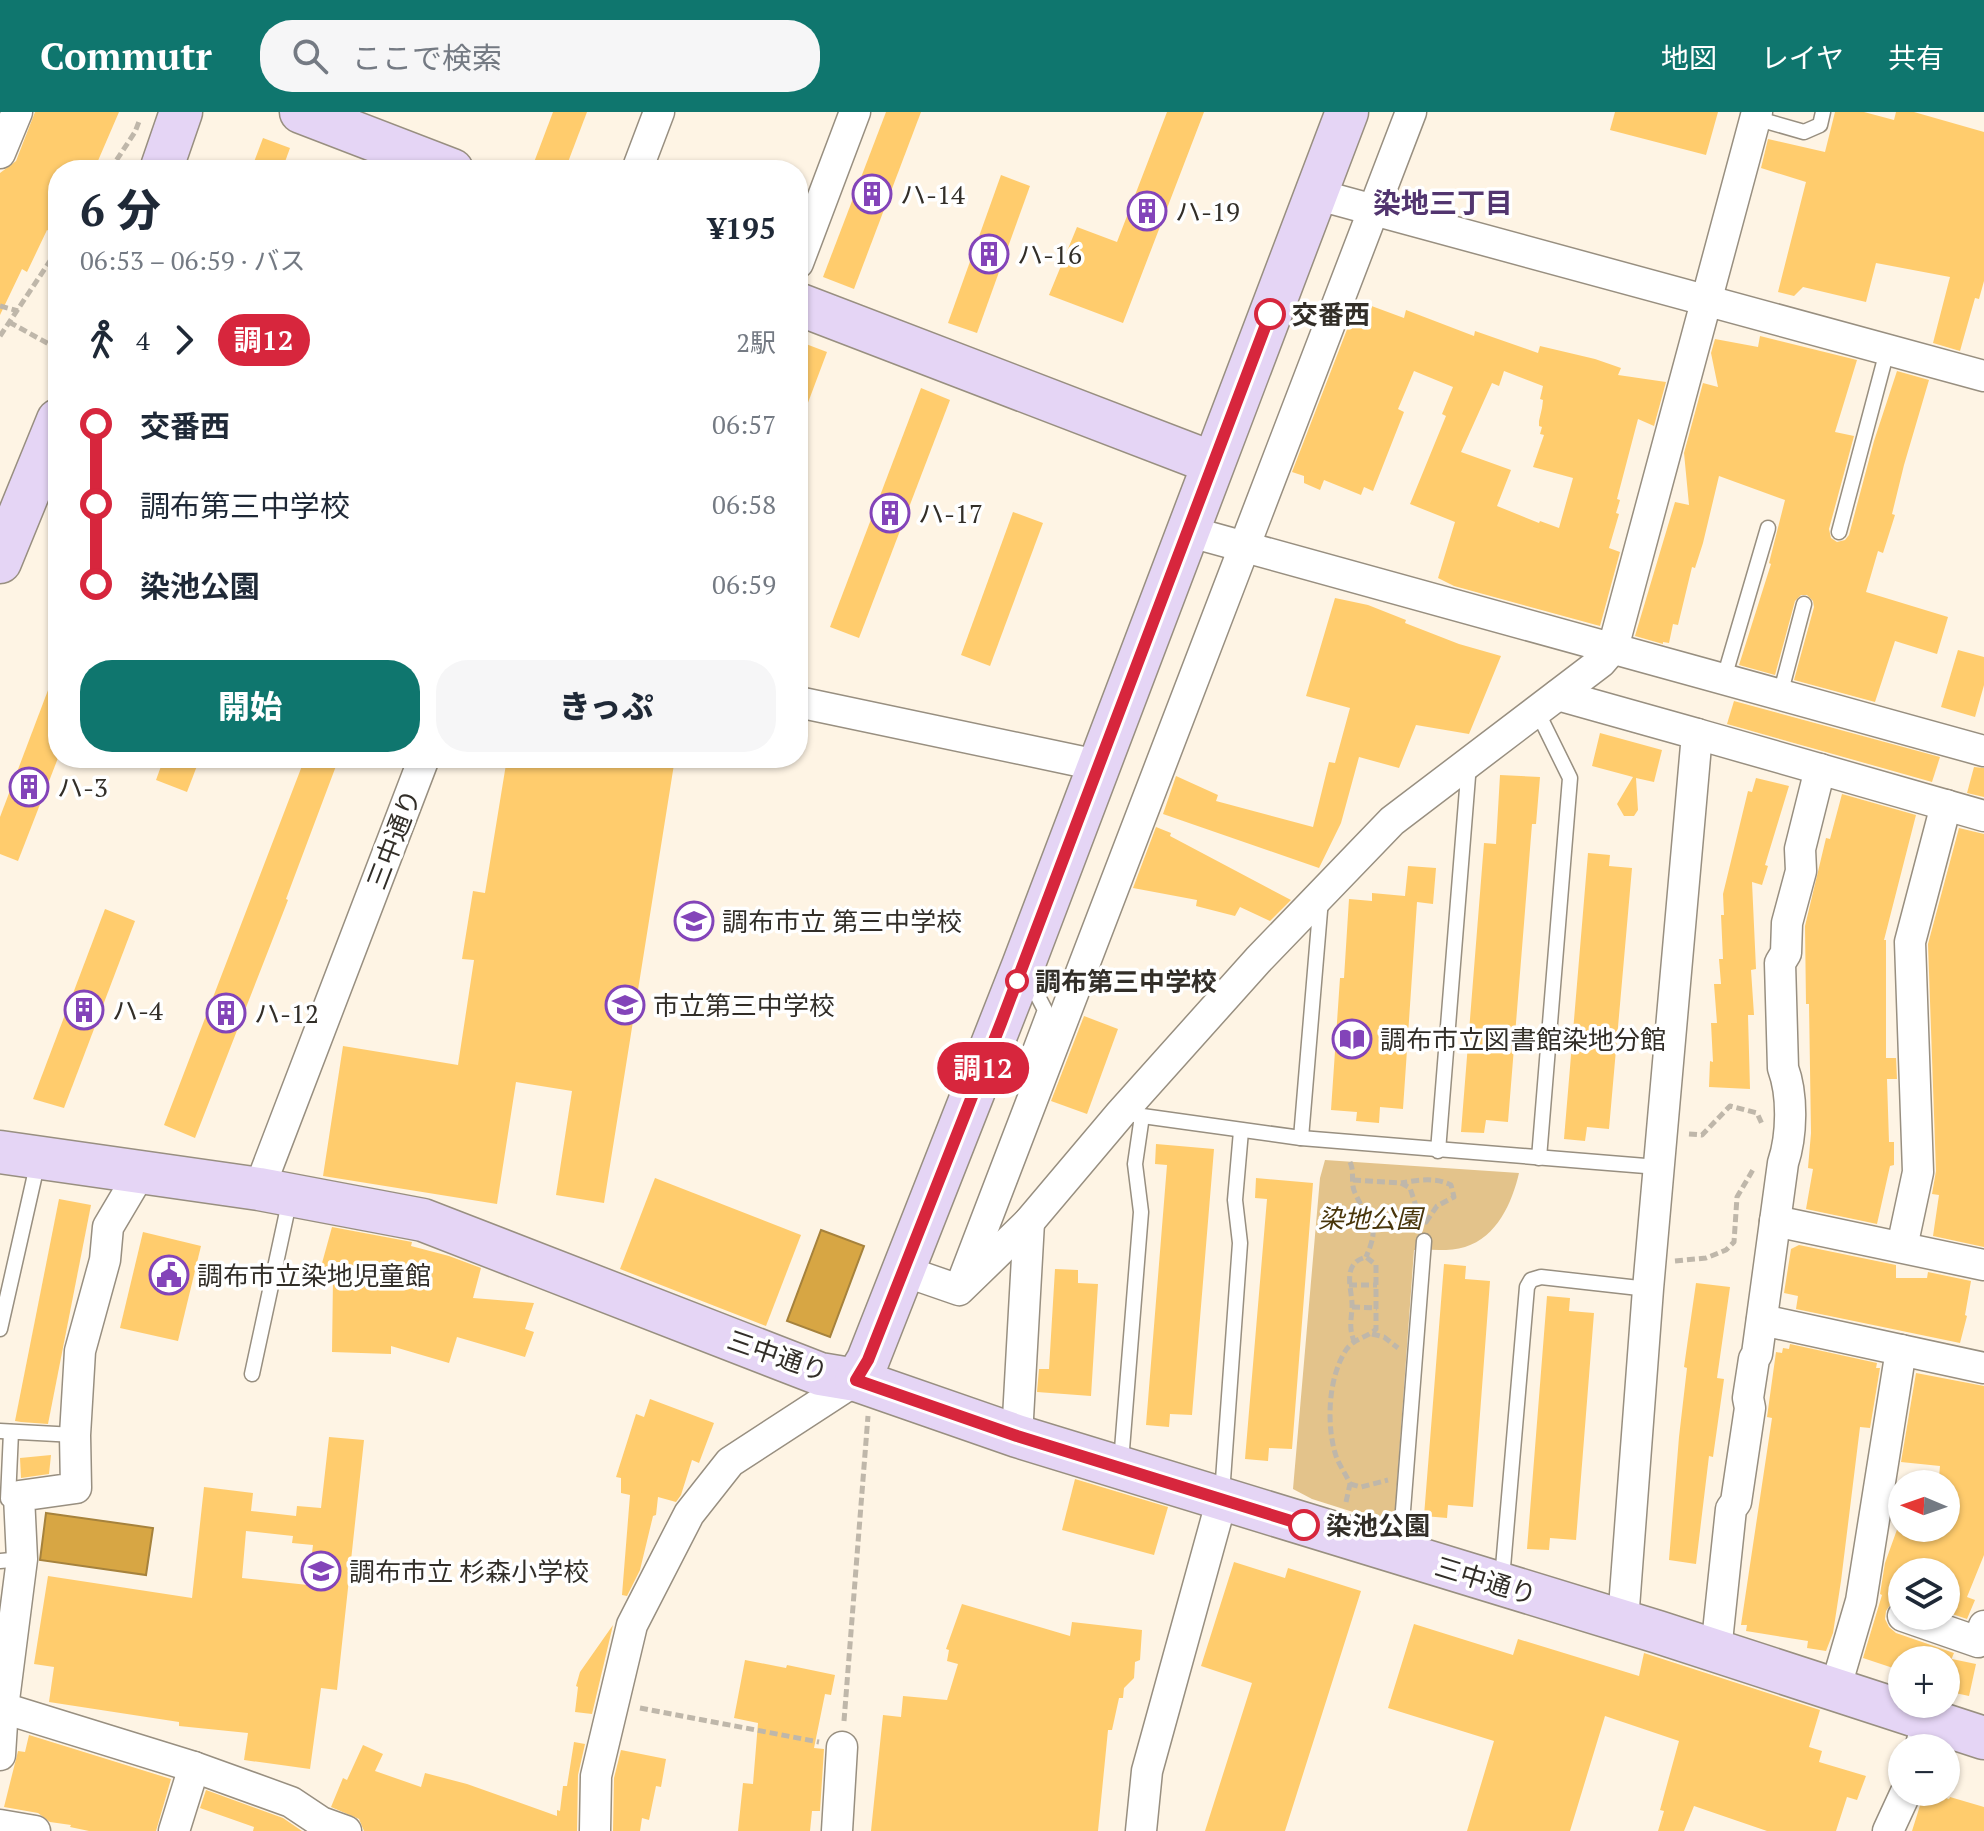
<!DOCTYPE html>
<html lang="ja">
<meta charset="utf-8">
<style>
body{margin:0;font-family:"PT Serif","Noto Sans JP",serif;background:#f6f6f7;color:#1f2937;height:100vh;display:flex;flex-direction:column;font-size:30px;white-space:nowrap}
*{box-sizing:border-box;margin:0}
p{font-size:26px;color:#747a83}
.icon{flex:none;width:44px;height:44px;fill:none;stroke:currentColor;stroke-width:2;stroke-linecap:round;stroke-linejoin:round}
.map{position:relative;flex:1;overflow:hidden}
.sheet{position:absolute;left:48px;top:48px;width:760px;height:608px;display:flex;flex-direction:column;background:#fff;border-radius:32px;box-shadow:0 2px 6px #0004}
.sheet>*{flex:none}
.badge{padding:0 16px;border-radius:26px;font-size:28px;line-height:52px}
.needle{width:52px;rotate:272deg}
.controls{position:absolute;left:1888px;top:1358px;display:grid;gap:16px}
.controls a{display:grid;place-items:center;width:72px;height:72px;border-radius:50%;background:#fff;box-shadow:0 2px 6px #0004;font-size:40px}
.map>.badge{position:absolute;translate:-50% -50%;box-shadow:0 0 0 4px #fff}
.legs{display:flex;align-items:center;gap:12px;height:88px;padding:0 32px;font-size:26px}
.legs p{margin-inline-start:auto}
.head{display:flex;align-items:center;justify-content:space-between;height:136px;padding:0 32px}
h1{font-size:44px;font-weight:800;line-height:60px}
.action{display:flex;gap:16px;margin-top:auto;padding:16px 32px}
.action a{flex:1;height:92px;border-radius:32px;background:#0f766e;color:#fff;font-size:32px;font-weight:800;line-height:92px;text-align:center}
.action a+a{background:#f6f6f7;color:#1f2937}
ul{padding:0 32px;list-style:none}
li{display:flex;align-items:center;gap:28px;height:80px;font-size:30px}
li i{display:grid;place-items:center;width:12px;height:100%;margin:0 10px;background:currentColor}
li i::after{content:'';width:20px;height:20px;margin:-10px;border:6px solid;border-radius:50%;background:#fff}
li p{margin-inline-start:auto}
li:first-child i{background:linear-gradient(#0000 50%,currentColor 0)}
li:last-child i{background:linear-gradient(currentColor 50%,#0000 0)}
header{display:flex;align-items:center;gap:48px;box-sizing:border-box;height:112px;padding:0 40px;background:#0f766e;color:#fff}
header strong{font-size:38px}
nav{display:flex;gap:44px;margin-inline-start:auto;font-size:28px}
.search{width:560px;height:72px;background:#f6f6f7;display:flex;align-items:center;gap:20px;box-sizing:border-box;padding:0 28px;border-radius:32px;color:#747a83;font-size:30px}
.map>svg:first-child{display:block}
</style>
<header>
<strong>Commutr</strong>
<div class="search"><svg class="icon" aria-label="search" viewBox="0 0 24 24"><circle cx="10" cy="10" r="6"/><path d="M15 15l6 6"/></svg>ここで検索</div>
<nav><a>地図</a><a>レイヤ</a><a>共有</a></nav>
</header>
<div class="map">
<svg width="1984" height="1719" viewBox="0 0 1984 1719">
<rect width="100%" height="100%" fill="#fef4e4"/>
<path fill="#e3c38b" d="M1325,1048L1519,1061C1512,1091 1497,1125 1465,1135C1449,1140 1430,1137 1414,1138L1394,1413L1312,1387L1293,1377L1320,1066Z"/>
<g fill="#d7a644" stroke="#a6823c" stroke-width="2">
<path d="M821,1118L864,1134L830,1225L787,1209Z"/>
<path d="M46,1401L153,1416L146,1463L40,1448Z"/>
</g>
<g fill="#ffcc6d" fill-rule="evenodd">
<path d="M35,0H119L94,58H58V109L53,121L47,118L27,160L22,157L0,203V61L16,49Z"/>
<path d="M553,0H587L565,58H546L533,53Z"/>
<path d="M886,0H921L854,177L823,165Z"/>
<path d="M1167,0H1204L1123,211L1049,183L1077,115L1117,130Z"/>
<path d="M1615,0H1718L1706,43L1610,18Z"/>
<path d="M1835,0H1864L1894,8L1896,0H1914L1984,20V169L1979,187L1975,186L1960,239L1933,231L1950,165L1876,151L1866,190L1803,175L1794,184L1778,180L1806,70L1761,56L1768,27L1825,40Z"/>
<path d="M263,26L290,36L282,58H251Z"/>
<path d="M1001,63L1030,74L977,221L948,211Z"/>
<path d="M1358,189L1404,206L1406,198L1474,224L1475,219L1538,241L1540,234L1595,247L1621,256L1618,263L1666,270L1654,314L1638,307L1617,387L1620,388L1616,401L1619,402L1609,436L1620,440L1600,514L1454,474L1438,466L1455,410L1410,392L1446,304L1442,302L1453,275L1414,259L1398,297L1404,300L1373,379L1364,375L1361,383L1324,368L1320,378L1304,371V364L1292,360ZM1504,259L1543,274L1540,287L1543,288L1542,296L1539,309V314L1542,315L1540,322L1544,323L1533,355L1573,366L1559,416L1540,409L1539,411L1497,394L1511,358L1461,340L1492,271L1499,274Z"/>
<path d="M1760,224L1857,248L1835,320L1854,324L1829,417L1831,426L1837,430L1845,428L1849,423L1874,329L1897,259L1929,268L1904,353L1892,402L1895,403L1883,441L1878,439L1866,480L1948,505L1937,542L1895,529L1875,590L1794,568L1814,495L1813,489L1807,483H1801L1795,489L1775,563L1739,553L1771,452L1769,451L1785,388L1719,364L1703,431L1695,456L1692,455L1678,513L1673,512L1669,531L1663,530V532L1635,524L1675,390L1689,393L1684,341L1703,271L1718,275L1711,241L1715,227L1758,235Z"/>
<path d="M798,229L827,240L800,312H798Z"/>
<path d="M921,276L950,288L859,526L830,515Z"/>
<path d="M1013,400L1043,411L990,554L961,543Z"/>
<path d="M1335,486L1368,493L1406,508L1405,511L1459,532L1501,544L1469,622L1416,613L1399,656L1359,645L1341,711L1319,756L1163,702L1176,664L1218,683L1216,689L1313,715L1329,650L1335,651L1350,596L1306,584Z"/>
<path d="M1958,538L1984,545V573L1975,605L1941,595Z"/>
<path d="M56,557L58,646L18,749L0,742V705Z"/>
<path d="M1734,589L1940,645L1932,670L1727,612Z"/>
<path d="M1600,621L1662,638L1654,670L1636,666L1638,698L1634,704H1624L1617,692L1633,665L1592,654Z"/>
<path d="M164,646H200L187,680L156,668Z"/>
<path d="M305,646H339L286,787L288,788L195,1026L164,1013Z"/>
<path d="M507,646H675L604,1091L556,1083L572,979L516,970L497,1092L323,1064L343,934L458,953L474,848L462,847L473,779L485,781Z"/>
<path d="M1974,655L1984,656V685L1967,681Z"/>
<path d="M1500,663L1540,665L1536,712H1532L1508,1010L1486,1008L1484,1021L1461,1020L1484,731L1496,732Z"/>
<path d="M1756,666L1789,674L1765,753L1768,754L1762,773L1752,770L1756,857L1751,858L1754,903H1748L1750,977L1709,975L1710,949L1713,950L1711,911H1717L1714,872H1721L1719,847H1723L1721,803H1724L1723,782L1748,679L1752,680Z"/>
<path d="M1842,682L1916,703L1884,828H1886V946H1896L1897,967H1887L1889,1030H1894V1053L1890,1054L1877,1112L1806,1097L1813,1057L1808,1056L1811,1021L1809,892H1806L1805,814L1826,726L1830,727Z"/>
<path d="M1156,715L1171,721L1170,724L1291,788L1270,809L1240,795L1235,804L1196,794L1197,788L1133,776Z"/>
<path d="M1959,716L1984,722V1135L1933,1124L1939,1083L1932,1082L1936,1059L1928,832Z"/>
<path d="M1588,741L1610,743L1609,754L1632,756L1609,1017L1587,1015L1585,1029L1564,1027Z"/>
<path d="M1408,754L1436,756L1433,792L1417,790L1403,997L1380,995L1379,1011L1356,1009L1357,1000L1331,998L1340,866H1344L1349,787L1372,789V781L1405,784Z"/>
<path d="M105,797L135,809L64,996L33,987Z"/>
<path d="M1084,904L1118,917L1087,1002L1051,989Z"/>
<path d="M1156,1032L1214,1037L1192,1303L1170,1302L1169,1315L1146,1313L1167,1053L1155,1052Z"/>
<path d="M655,1066L801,1123L766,1214L620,1157Z"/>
<path d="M1256,1066L1313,1071L1292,1337L1269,1336L1268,1349L1245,1347L1267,1087L1255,1086Z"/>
<path d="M59,1087L91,1093L48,1312L21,1310L15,1309Z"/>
<path d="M332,1115L412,1130L411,1134L449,1144L481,1156L473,1186L534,1191L525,1217L534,1220L525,1245L457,1225L449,1251L391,1234V1242L332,1240L333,1166L319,1162Z"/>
<path d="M143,1120L201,1134L178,1229L120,1216Z"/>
<path d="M1799,1133L1896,1153V1166H1927L1928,1160L1971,1169L1965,1203L1967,1204L1960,1231L1796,1197L1798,1184L1784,1181L1791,1137Z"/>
<path d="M1444,1152L1466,1154L1465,1167L1490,1169L1473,1395L1448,1393L1447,1406L1424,1404Z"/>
<path d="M1055,1157L1078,1158V1171L1098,1172L1091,1284L1037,1280L1039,1257H1049Z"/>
<path d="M1696,1171L1730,1175L1717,1266L1724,1267L1713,1345L1709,1344L1696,1452L1669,1448L1679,1325L1687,1256L1684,1255Z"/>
<path d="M1547,1184L1570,1186L1569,1199L1594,1201L1576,1428L1550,1426L1549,1438L1527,1437Z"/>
<path d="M1790,1232L1877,1251L1876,1256H1880L1870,1316L1860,1315L1841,1469L1833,1521L1826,1539L1807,1536L1808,1529L1746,1519L1747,1513H1741L1772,1306L1767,1305L1776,1240L1782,1241L1783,1236L1789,1237Z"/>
<path d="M1916,1261L1984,1274V1443L1967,1485L1975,1488L1967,1507L1946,1500V1460H1902V1486L1892,1490L1886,1499L1885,1507L1889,1515L1896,1521L1954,1541L1947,1558L1946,1548H1902V1559L1863,1546L1882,1483L1880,1482L1885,1451L1899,1412L1902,1413V1423L1919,1429L1924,1416H1946V1366L1939,1365L1940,1354L1901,1350Z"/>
<path d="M650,1287L714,1311L699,1351L692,1348L681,1383L676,1390L658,1385L656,1403L653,1404L640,1458L627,1484L622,1483L630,1383L621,1381V1366L616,1365L636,1302L644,1305Z"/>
<path d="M329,1325L364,1328L337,1578L321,1576L310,1657L244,1648L248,1621L179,1614V1610L49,1590L54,1555L34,1552L48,1464L192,1486L204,1375L253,1381L251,1399L296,1404L297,1394L321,1396ZM246,1419L293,1424L292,1431L313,1433L308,1473L242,1466Z"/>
<path d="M51,1343L49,1362L21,1366L20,1346Z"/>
<path d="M1075,1367L1168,1395L1154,1443L1062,1418Z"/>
<path d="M1234,1450L1285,1466L1288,1456L1361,1479L1285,1719H1205L1252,1571L1201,1554Z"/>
<path d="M962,1492L1070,1524L1072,1510L1142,1518L1140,1548L1135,1550L1134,1566L1124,1576L1123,1586H1119L1112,1618H1108L1098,1719H871L883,1603L901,1605L903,1584L947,1588L958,1552L947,1549L949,1538L946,1537Z"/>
<path d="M1414,1512L1513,1543L1518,1527L1639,1564L1644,1541L1820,1598L1809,1635L1822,1639L1819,1650L1866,1664L1857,1688L1847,1685L1836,1719H1767L1694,1694L1684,1719H1658L1664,1699L1660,1698L1679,1629L1605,1604L1570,1719H1467L1494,1629L1388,1596Z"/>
<path d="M613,1513L592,1602L575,1600L578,1575L576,1574L580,1560Z"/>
<path d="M1952,1547L1976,1552L1969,1584L1946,1579Z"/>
<path d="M745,1548L786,1556L787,1553L835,1563L831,1583L825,1582L814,1636L824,1637L820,1699H812L810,1719H738L743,1671L753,1672L758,1611L734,1606Z"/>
<path d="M29,1623L171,1667L156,1719H89L70,1715L71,1713L50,1710L38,1701L4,1695L18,1639L25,1640Z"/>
<path d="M574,1630L585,1632L578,1663L577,1719H364L359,1707L331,1695L343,1666L347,1668L363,1633L383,1642L375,1659L421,1675L425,1661L467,1672L557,1704V1698L560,1699L563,1674H567Z"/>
<path d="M621,1638L666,1647L661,1675L656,1674L649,1708L642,1706L640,1719H613L614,1666Z"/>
<path d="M206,1678L283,1706L302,1719H253L254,1715L200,1696Z"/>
<path d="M1923,1684L1941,1689L1942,1685L1949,1687L1950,1685L1984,1695V1719H1912Z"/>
</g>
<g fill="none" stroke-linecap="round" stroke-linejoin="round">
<defs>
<g id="lane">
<path d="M1755,6L1804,20L1820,13L1823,0"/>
<path d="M1839,420L1887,239"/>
<path d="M1724,566L1768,416"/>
<path d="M1780,583L1804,492"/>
<path d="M1537,599L1570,666L1539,1046"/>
<path d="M991,962L1028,943L1045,898L1028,865"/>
<path d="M1121,1001L1301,1026L1658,1055"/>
<path d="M1301,1026L1321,787"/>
<path d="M1438,1039L1469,652"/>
<path d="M0,1217L38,1049"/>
<path d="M252,1262L290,1086"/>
<path d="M0,1319L75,1323"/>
<path d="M1121,1350L1141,1100L1135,1052L1142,1004"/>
<path d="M1222,1382L1240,1131L1235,1088L1241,1019"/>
<path d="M8,1387L11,1320"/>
<path d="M1398,1436L1401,1424L1424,1129"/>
<path d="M0,1449L22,1447"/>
<path d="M1502,1467L1527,1175L1531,1168L1541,1165L1648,1177"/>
</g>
<g id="street">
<path d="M0,41L17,0"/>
<path d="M637,58L659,0"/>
<path d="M1315,82L1984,264"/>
<path d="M798,151L855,0"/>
<path d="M1187,419L1984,639"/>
<path d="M1558,583L1697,622L1648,1177L1623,1509"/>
<path d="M798,590L1097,653"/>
<path d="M1697,622L1984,704"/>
<path d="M259,1077L424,646"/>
<path d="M1775,1109L1984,1153"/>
<path d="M1902,1135L1918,1060L1910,830L1946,693"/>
<path d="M904,1159L959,1178L1029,1110L1121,1001L1258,848L1392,709L1601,550L1613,536L1757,0"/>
<path d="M962,1171L1411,0"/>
<path d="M1762,1208L1984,1256"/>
<path d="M1017,1324L1029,1110"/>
<path d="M1903,1504L1978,1530L1984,1514"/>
<path d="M1716,1539L1731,1397L1736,1390L1750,1296L1748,1286L1754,1247L1757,1242L1783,1051C1792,1024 1793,983 1783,956L1780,851L1786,841L1787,811L1801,759L1800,737L1820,657"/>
<path d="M1835,1578L1861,1489L1901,1238"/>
<path d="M0,1595L194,1655L291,1690L321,1710L346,1719"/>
<path d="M1920,1636L1928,1609"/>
<path d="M0,1643L3,1596L22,1447L19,1384L76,1376L75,1323L80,1239L105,1148L108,1115L140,1061"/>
<path d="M0,1713L35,1719"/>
<path d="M174,1719L194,1655"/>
<path d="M595,1719L596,1664L632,1513L689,1402L730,1350L856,1268"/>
<path d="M837,1719L842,1635"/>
<path d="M1141,1719L1147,1659L1222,1387"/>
<path d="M1888,1719L1906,1680"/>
</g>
<g id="secondary">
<path d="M301,0L452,58"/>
<path d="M161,58L181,0"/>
<path d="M798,192L1213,351"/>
<path d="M0,450L58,308"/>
<path d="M0,1040L259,1077L423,1108L820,1262L856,1268L1017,1324L1658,1520L1984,1626"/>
<path d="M856,1268L868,1248L1023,854L1347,0"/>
</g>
</defs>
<use href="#lane" stroke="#988f80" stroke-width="17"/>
<use href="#street" stroke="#988f80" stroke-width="33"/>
<use href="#secondary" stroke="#988f80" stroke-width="45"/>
<g stroke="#bfb7aa" stroke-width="5" stroke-dasharray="8 4" stroke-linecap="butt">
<path d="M110,58L135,20L140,7"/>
<path d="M0,194L18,199"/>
<path d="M9,210L58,237"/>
<path d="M0,224L58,137"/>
<path d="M1689,1022L1702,1023L1730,994L1757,1001L1762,1012"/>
<path d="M1350,1050C1355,1060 1350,1071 1355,1081C1368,1111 1382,1109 1366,1145"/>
<path d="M1353,1068L1401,1071L1410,1076L1417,1097L1426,1110L1437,1094L1454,1085L1451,1073C1435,1065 1418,1068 1401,1071"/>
<path d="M1372,1114L1400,1107L1421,1109"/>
<path d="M1675,1149L1706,1146L1726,1138L1734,1130L1737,1085L1754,1056"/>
<path d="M1349,1173H1377"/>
<path d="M1352,1195L1377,1196"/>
<path d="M1372,1222L1384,1225L1398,1236"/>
<path d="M1350,1372L1361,1375L1388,1368"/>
<path d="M1346,1390L1350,1372C1346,1362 1339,1353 1336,1344C1326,1313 1328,1266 1346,1238C1354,1226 1367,1226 1376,1217V1153L1366,1145C1340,1152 1353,1178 1352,1196C1351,1210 1349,1216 1354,1229"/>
<path d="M640,1596L819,1630"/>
<path d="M844,1609L868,1304"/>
</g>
<use href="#lane" stroke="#fff" stroke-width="14"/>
<use href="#street" stroke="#fff" stroke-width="30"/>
<use href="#secondary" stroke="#e5d5f5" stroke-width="42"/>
</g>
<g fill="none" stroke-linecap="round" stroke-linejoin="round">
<defs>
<path id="line-1" d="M1270,202L1001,911L868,1248L856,1268L1017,1324L1304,1413"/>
</defs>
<use href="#line-1" stroke="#fff" stroke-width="18"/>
<use href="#line-1" stroke="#d7263d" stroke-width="12"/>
</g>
<defs>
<symbol id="building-ring" viewBox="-11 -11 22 22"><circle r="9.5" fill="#fff" stroke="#8344b9" stroke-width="1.5"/><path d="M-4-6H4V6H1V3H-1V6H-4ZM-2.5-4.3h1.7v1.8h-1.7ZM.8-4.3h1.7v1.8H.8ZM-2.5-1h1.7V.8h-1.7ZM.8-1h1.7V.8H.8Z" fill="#8344b9"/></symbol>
<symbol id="school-ring" viewBox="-11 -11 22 22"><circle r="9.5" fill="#fff" stroke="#8344b9" stroke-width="1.5"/><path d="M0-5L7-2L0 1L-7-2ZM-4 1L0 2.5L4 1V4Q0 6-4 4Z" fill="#8344b9"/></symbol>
<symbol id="library-ring" viewBox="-11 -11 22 22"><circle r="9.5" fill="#fff" stroke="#8344b9" stroke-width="1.5"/><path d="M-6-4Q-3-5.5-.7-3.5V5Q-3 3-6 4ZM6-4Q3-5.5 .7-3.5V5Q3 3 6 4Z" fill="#8344b9"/></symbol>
<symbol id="civic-ring" viewBox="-11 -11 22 22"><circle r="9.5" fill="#fff" stroke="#8344b9" stroke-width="1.5"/><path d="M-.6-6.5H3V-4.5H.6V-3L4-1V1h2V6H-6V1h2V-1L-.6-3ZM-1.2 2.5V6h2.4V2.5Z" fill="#8344b9"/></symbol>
</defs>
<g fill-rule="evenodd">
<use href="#building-ring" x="850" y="60" width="44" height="44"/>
<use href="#building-ring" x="1125" y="77" width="44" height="44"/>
<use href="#building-ring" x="967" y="120" width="44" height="44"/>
<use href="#building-ring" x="868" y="379" width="44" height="44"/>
<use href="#building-ring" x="7" y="653" width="44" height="44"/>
<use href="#school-ring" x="672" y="787" width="44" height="44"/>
<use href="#school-ring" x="603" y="871" width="44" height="44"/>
<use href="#building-ring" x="62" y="876" width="44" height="44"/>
<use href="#building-ring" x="204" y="879" width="44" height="44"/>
<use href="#library-ring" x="1330" y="905" width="44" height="44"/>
<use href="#civic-ring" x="147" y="1141" width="44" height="44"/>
<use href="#school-ring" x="299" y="1437" width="44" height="44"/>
</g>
<g fill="#fff" stroke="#d7263d" stroke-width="4">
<circle cx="1270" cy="202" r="14"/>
<circle cx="1017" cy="869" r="10"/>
<circle cx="1304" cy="1413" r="14"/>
</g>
<g text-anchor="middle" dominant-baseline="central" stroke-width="7" stroke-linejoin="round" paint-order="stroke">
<g font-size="26" fill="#322e28" stroke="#fff" text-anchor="start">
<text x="900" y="82">ハ-14</text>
<text x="1175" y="99">ハ-19</text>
<text x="1017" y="142">ハ-16</text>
<text x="918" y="401">ハ-17</text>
<text x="57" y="675">ハ-3</text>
<text x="722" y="809">調布市立 第三中学校</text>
<text x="653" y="893">市立第三中学校</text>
<text x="112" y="898">ハ-4</text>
<text x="254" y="901">ハ-12</text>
<text x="1380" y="927">調布市立図書館染地分館</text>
<text x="197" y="1163">調布市立染地児童館</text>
<text x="349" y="1459">調布市立 杉森小学校</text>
</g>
<g font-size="26" font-weight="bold" fill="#322e28" stroke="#fff" text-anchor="start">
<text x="1292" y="202">交番西</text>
<text x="1035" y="869">調布第三中学校</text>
<text x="1326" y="1413">染池公園</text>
</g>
<g font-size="26" fill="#322e28" stroke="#fff">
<text transform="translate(393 727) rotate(-69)">三中通り</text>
<text transform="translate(778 1243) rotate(19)">三中通り</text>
<text transform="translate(1486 1468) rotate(17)">三中通り</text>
</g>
<g font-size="26" font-style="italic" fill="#48350a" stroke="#fff">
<text x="1370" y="1106">染地公園</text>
</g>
<g font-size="28" font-weight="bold" fill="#52356f" stroke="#fff">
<text x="1443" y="90">染地三丁目</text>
</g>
</g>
</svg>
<div class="controls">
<a><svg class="needle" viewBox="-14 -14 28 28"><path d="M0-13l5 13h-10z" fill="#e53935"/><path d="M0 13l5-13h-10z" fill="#747a83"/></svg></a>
<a><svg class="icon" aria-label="layers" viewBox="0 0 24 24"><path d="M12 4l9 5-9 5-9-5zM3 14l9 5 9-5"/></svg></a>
<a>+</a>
<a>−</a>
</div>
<b class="badge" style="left:983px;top:956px;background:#d7263d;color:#fff">調12</b>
<section class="sheet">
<div class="head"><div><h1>6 分</h1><p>06:53 – 06:59 · バス</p></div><b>¥195</b></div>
<div class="legs"><svg class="icon" aria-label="walk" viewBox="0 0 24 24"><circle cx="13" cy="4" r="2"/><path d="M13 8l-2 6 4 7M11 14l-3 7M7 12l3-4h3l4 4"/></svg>4<svg class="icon" aria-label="forward" viewBox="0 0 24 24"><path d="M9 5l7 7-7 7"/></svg><b class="badge" style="background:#d7263d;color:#fff">調12</b><p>2駅</p></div>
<ul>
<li><i style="color:#d7263d"></i><b>交番西</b><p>06:57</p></li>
<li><i style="color:#d7263d"></i><span>調布第三中学校</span><p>06:58</p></li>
<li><i style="color:#d7263d"></i><b>染池公園</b><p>06:59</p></li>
</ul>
<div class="action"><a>開始</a><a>きっぷ</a></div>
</section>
</div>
